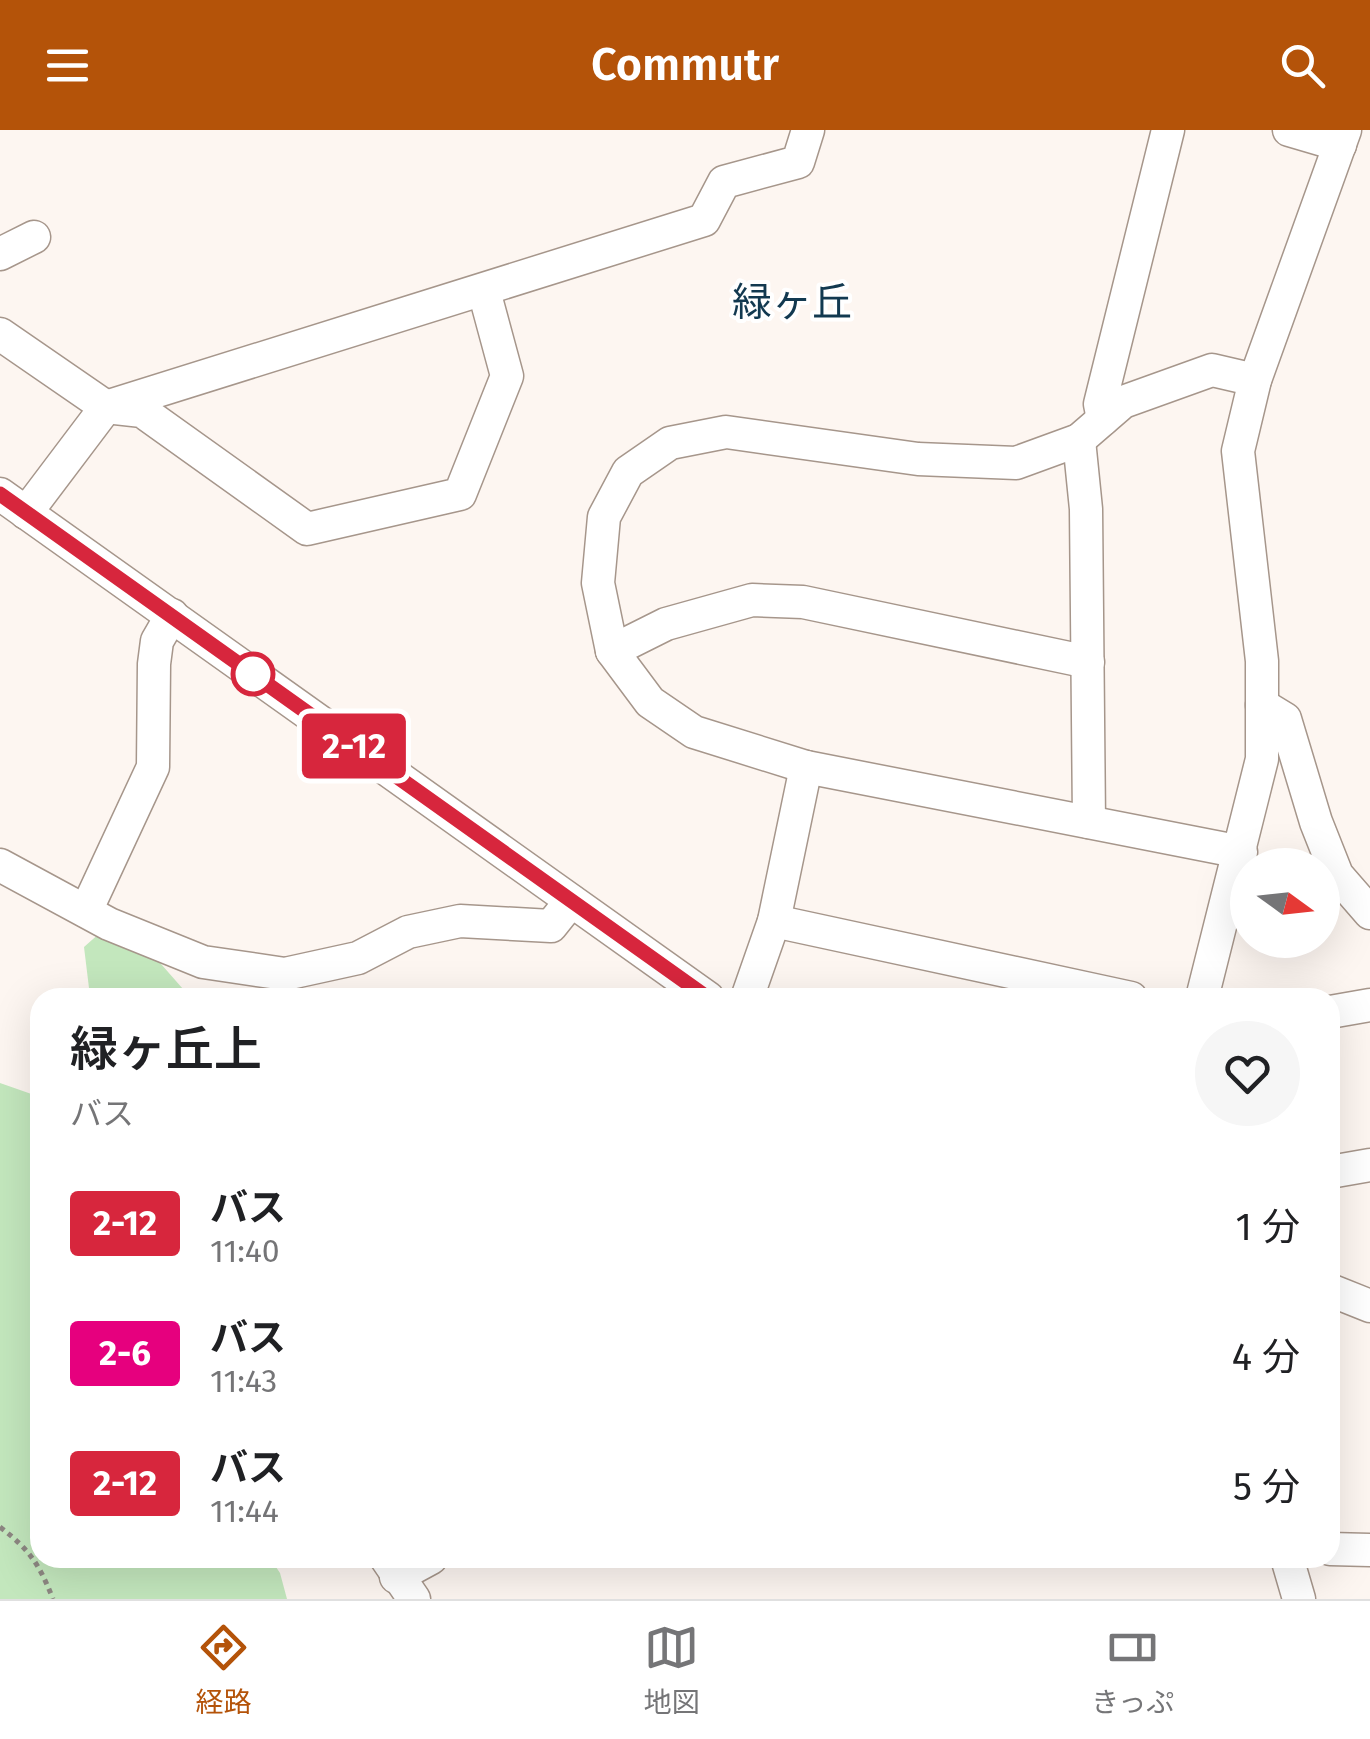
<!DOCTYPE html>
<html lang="ja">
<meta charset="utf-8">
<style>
body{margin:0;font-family:"Fira Sans","Noto Sans JP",sans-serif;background:#f6f6f6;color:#202124;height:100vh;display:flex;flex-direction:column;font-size:38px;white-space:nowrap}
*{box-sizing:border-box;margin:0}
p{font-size:32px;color:#757577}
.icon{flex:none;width:55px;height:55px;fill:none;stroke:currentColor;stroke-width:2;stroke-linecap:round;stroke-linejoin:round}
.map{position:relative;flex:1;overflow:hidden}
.details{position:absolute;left:30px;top:858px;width:1310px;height:580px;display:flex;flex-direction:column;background:#fff;border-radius:30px;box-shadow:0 10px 40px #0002}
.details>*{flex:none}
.badge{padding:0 20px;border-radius:8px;font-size:35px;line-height:65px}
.needle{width:65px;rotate:105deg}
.buttons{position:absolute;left:1230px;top:718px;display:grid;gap:20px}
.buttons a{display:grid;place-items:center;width:110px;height:110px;border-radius:50%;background:#fff;box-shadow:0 10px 40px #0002;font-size:50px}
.map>.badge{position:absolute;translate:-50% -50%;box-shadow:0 0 0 5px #fff}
.round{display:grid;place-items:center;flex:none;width:105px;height:105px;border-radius:52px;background:#f6f6f6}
.headline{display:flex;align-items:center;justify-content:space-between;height:170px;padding:0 40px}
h1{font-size:48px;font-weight:600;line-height:75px}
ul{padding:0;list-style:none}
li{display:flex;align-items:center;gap:30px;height:130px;padding:0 40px}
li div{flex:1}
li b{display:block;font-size:38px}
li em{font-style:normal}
li .badge{min-width:110px;font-weight:700;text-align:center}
header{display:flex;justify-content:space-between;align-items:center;height:130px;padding:0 40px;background:#b45309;color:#fff;font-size:45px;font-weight:600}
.tabs{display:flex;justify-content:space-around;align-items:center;height:140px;border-top:2px solid #e0e0e0;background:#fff;font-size:28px;color:#757577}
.tabs a{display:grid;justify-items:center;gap:5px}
.tabs .active{color:#b45309}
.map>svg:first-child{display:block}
</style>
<header><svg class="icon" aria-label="menu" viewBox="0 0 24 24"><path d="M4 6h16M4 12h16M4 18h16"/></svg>Commutr<svg class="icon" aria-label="search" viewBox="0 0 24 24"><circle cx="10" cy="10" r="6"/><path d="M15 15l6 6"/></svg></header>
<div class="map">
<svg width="1370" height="1469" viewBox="0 0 1370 1469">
<rect width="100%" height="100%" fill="#fdf6f1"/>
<g fill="#c3e7bd">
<path d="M101,802L154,826L190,867H87L89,858L84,817Z"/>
<path d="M0,953L40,967V1428H270L280,1443L287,1469H0Z"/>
</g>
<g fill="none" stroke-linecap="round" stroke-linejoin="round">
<defs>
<g id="minor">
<path d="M1289,0L1340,15"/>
<path d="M0,124L34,107"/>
<path d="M0,204L106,277L142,281L307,399L460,364L507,246L484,161"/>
<path d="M1103,289L1100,274L1168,0"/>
<path d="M1079,310L1086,379L1089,692"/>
<path d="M0,364L708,868"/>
<path d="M26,383L106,277L704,90L724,52L798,32L808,0"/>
<path d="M612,521L666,494L752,470L803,472L1088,532"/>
<path d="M1262,575L1285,589L1316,692L1337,745L1370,783"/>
<path d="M1241,722L806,637L694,602L650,572L612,521L598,453L604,387L628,342L670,313L726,302L918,329L1016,333L1079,310L1123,272L1212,240L1255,250"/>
<path d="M0,735L109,794L203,832L285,844L358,828L408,802L460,791L551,796L571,771"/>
<path d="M86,781L153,637L154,534L157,511L172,485"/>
<path d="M774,791L1131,868"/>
<path d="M747,868L774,791L806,637"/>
<path d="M1202,868L1262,629V531L1238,321L1255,250L1345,0"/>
<path d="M1330,882L1370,875"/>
<path d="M1330,1042L1370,1035"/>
<path d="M1330,1160L1370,1176"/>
<path d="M1330,1419L1370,1420"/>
<path d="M386,1428L414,1469"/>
<path d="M1287,1428L1299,1469"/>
<path d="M396,1447L431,1428"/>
</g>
</defs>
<use href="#minor" stroke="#a6968b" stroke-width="35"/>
<path stroke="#8d8782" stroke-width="5" stroke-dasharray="5 5" stroke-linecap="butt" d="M0,1397C30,1420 39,1434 53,1469"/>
<use href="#minor" stroke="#fff" stroke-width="32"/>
</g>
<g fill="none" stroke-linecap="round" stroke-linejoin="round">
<defs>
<path id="line" d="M0,364L708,868"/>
</defs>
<use href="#line" stroke="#fff" stroke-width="22"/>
<use href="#line" stroke="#d7263d" stroke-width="15"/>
</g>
<circle fill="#fff" stroke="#d7263d" stroke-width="5" cx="253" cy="544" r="20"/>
<g text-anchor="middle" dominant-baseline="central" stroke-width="8" stroke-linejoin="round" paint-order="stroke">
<g font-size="40" fill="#123950" stroke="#fff">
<text x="792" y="173">緑ヶ丘</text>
</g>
</g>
</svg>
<div class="buttons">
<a><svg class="needle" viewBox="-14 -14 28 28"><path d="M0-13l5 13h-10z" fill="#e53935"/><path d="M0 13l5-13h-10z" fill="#757577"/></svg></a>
</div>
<b class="badge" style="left:354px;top:616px;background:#d7263d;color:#fff">2-12</b>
<section class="details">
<div class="headline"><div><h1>緑ヶ丘上</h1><p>バス</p></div><a class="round"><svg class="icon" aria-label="heart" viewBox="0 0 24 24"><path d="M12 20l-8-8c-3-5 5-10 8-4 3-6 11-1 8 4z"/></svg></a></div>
<ul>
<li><span class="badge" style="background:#d7263d;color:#fff">2-12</span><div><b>バス</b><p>11:40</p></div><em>1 分</em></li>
<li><span class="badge" style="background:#e6007e;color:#fff">2-6</span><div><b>バス</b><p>11:43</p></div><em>4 分</em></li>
<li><span class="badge" style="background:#d7263d;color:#fff">2-12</span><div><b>バス</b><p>11:44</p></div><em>5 分</em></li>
</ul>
</section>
</div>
<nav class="tabs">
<a class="active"><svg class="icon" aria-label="directions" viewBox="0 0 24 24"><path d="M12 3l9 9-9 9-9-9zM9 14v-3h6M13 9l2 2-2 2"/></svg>経路</a>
<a><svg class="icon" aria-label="map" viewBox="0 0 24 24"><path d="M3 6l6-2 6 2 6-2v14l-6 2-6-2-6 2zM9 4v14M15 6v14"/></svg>地図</a>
<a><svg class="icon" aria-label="tickets" viewBox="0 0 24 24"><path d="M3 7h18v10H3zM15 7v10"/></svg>きっぷ</a>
</nav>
